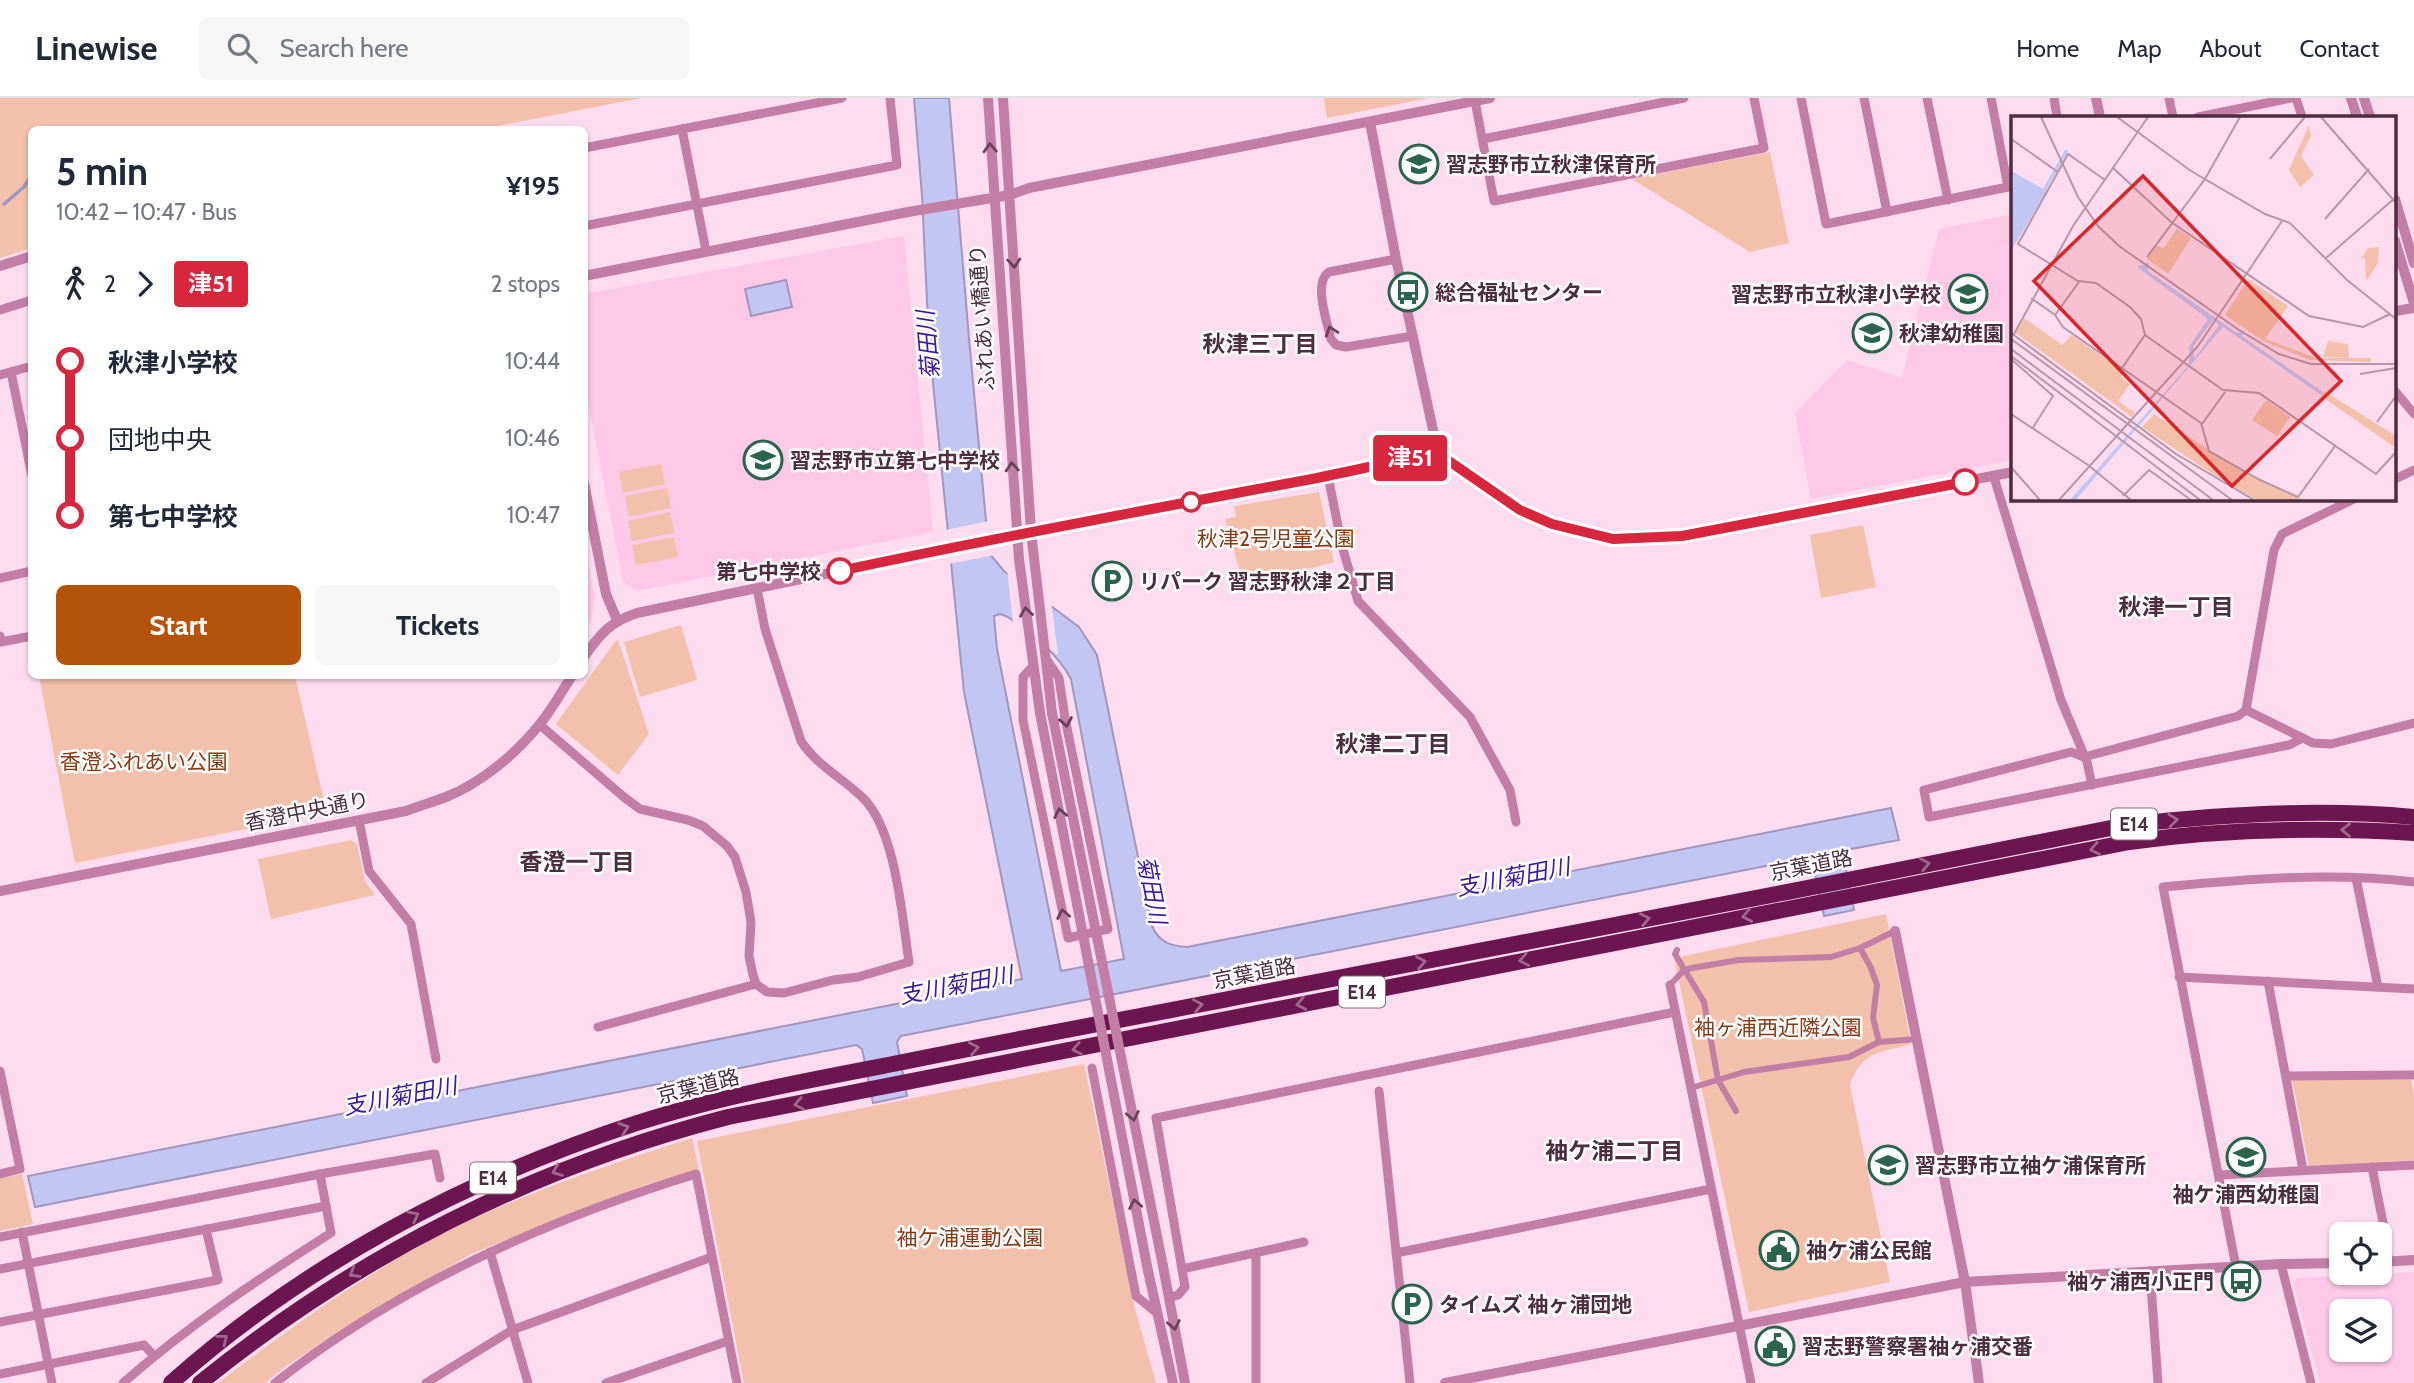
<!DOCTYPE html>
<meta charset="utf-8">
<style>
body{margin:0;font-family:Cabin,"Noto Sans JP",sans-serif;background:#f6f6f7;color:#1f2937;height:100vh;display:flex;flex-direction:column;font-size:26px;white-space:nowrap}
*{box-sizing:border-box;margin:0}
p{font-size:23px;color:#747a83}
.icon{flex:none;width:38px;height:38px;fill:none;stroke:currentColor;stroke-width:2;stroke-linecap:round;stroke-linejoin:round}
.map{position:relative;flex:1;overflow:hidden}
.panel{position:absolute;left:28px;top:28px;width:560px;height:553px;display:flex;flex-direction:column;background:#fff;border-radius:10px;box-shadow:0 2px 5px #0004}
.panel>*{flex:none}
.badge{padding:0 14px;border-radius:5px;font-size:24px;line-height:46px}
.tools{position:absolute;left:2329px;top:1124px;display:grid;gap:14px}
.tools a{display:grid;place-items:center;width:63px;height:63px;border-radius:10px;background:#fff;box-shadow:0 2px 5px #0004;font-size:35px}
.map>.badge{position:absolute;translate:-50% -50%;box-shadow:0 0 0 4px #fff}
.legs{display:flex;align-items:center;gap:10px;height:77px;padding:0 28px;font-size:23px}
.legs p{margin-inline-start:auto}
.overview{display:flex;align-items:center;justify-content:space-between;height:119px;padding:0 28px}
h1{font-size:38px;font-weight:700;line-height:52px}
.cta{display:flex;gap:14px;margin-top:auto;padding:14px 28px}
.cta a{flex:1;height:80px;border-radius:10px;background:#b45309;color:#fff;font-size:28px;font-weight:700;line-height:80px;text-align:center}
.cta a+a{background:#f6f6f7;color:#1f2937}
ul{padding:0 28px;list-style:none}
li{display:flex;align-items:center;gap:24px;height:77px;font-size:26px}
li i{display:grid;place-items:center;width:10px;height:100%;margin:0 9px;background:currentColor}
li i::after{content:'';width:18px;height:18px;margin:-9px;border:5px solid;border-radius:50%;background:#fff}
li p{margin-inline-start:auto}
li:first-child i{background:linear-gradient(#0000 50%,currentColor 0)}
li:last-child i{background:linear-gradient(currentColor 50%,#0000 0)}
header{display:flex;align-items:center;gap:42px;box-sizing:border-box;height:98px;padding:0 35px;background:#fff;border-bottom:2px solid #e0e1e3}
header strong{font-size:33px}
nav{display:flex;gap:38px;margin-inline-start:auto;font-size:24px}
.search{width:490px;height:63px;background:#f6f6f7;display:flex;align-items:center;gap:18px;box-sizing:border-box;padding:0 24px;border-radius:10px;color:#747a83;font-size:26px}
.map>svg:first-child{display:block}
</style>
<header>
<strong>Linewise</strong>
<div class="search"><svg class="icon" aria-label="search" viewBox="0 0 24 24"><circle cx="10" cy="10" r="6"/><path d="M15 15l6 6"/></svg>Search here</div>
<nav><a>Home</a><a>Map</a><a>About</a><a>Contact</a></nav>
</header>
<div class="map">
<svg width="2414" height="1285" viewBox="0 0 2414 1285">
<rect width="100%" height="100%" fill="#fedcef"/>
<g fill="#fec8e7" fill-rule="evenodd">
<path d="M2013,116V362L1811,401L1795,315L1847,262L1902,280L1939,131Z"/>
<path d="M904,138L933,434L637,493L623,484L585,289L584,196Z"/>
<path d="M584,443L595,498L591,522L585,534Z"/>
<path d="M2414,1174V1285H2320L2293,1184L2297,1180ZM2342,1213H2380V1251H2342Z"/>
</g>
<g fill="#f2c0ab">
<path d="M0,0H641L477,32H32L31,150L0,160Z"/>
<path d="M1324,0H1429L1327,20Z"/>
<path d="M1770,54L1789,145L1750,154L1632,81Z"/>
<path d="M661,366L665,386L623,395L619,374Z"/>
<path d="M667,390L671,410L629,419L625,398Z"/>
<path d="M1319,394L1334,464L1244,488L1225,421L1236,419L1234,408Z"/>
<path d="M670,414L674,435L632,443L628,423Z"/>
<path d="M1863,427L1876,489L1821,500L1810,437Z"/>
<path d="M674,439L678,459L636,467L632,447Z"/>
<path d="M681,527L697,582L640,599L624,544Z"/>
<path d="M618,542L649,636L618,677L556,626L614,545Z"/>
<path d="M39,578H295L327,715L75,765Z"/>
<path d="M351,742L357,746L365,783L375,797L271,821L258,761Z"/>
<path d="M1886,816L1911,946C1880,955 1862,952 1850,987L1890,1184L1749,1214L1674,860Z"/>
<path d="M1084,966L1135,1211L1156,1285H744L697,1043Z"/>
<path d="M2292,981L2411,982L2414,996V1062L2309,1068Z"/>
<path d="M692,1040L699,1071L645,1087L471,1156L360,1220L286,1268L265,1285H218C299,1223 384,1162 477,1119C546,1088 619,1063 692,1040Z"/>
<path d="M22,1076L33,1126L0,1133V1080Z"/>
</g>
<g fill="#c3c5f3" stroke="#a097bd" stroke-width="2" fill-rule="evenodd">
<path d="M914,0H949L969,241L989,455L1004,473L1079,529L1097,557L1152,828C1159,844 1170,848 1187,849L1891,710L1899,742L1846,752L1843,756L1854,812L1824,818L1812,762L1807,760L901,938L897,944L907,998L873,1005L862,951L856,947L35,1109L28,1078L1022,881L964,594L929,245L922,98ZM1000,516L1008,519C1033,537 1056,553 1071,581L1124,861L1061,873L997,551L994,518Z"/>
<path d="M786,182L792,209L751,218L745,191Z"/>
</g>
<g fill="#fedcef">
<path d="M989,423L993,454L995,457L948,466L945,432Z"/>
<path d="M1007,471L1051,502L1058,557L1013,525Z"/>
</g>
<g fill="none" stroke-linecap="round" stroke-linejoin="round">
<path stroke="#a097bd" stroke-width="3.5" d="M4,106L24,89L32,76"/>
<g stroke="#c37ea6" stroke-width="6">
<path d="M1860,850L1871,870L1877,887L1873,920L1879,944"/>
<path d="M1677,852L1675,856L1704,904L1718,982L1736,1013"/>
<path d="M1670,887L1684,872L1692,870L1739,862L1831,859L1860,850L1895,833"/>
<path d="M1691,990L1744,974L1849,959L1879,944L1917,941"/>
</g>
<g stroke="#c37ea6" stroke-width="9">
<path d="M1801,0L1826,126L2013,88"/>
<path d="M1864,0L1887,114"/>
<path d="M1927,0L1948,102"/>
<path d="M1991,0L2008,89"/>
<path d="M2054,0L2057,19"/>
<path d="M2169,0L2173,19"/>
<path d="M2296,0L2302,19"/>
<path d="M1475,3L1494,103L1764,50L1754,0"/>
<path d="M2198,19L2291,0"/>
<path d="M682,31L706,153"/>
<path d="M1483,41L1684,0"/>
<path d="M584,50L842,0"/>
<path d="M584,128L897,67L890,0"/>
<path d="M1396,161L1329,174C1313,184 1327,224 1331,241L1336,247L1346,249L1413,238"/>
<path d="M0,212L32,202"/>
<path d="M11,274L32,378"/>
<path d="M0,277L32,268"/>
<path d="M2395,293L2414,316"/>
<path d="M1328,378L1342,448L1358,503L1470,619L1510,692L1516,724"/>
<path d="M1994,379L2061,602L2087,664L2092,687"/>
<path d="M2395,381L2414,372"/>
<path d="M0,480L32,473"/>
<path d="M0,538L1,544L32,538"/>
<path d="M1033,568L1023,579V622L1068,840L1108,831L1065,620L1059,580L1047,562"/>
<path d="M2246,612L2313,645L2331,646L2414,625"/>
<path d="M540,627L625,700L640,711L688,722L703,728L727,748L735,759L746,794L751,824L749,858L753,877L756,886L767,894L784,895L833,882L858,879L909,864C902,819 896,734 864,701C844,681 816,667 801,643L765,531L757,490"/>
<path d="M2303,640L2289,647L1929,719L1924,692L2071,654L2084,659L2238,618L2246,612L2274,452L2282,436L2354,401"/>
<path d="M359,722L369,773L411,826L436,961"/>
<path d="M2356,780L2378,889"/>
<path d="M2179,879L2414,891"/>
<path d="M2268,883L2303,1072"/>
<path d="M1670,887L1751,1285"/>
<path d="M598,929L756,886"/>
<path d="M1092,970L1136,1198L1157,1215"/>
<path d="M0,973L20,1071L0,1076"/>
<path d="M2286,978L2414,977"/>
<path d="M1379,993L1410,1285"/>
<path d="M2372,1069L2387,1145L2388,1164"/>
<path d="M2219,1077L2414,1067"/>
<path d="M22,1134L52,1285"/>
<path d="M0,1139L320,1076L435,1056L440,1080"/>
<path d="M490,1154L528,1285"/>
<path d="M1396,1155L1711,1091"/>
<path d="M2281,1166L2311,1285"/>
<path d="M2236,1169L2163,789C2246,781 2331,774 2414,784"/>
<path d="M0,1171L326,1108"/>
<path d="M1182,1171L1304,1144"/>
<path d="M2150,1173L2158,1285"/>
<path d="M1169,1200L1178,1197L1185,1189L1156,1020L1675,914"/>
<path d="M0,1224L218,1182L206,1131"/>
<path d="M0,1276L144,1247L154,1258"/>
<path d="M123,1285C188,1228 258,1181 331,1135L320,1076"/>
<path d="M275,1285C399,1187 546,1122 696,1076L737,1285"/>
<path d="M426,1285L512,1232L712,1159"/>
<path d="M606,1285L728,1243"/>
<path d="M1256,1285V1156"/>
</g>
<g stroke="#c37ea6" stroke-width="10">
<path d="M988,0L1019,461L1040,615"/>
<path d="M1003,0L1031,434L1052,615"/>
<path d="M2096,0L2100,19"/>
<path d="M2351,0L2357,19"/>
<path d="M2364,0L2370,19"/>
<path d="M1370,24L1396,161L1435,341L1432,356"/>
<path d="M2395,101L2414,165"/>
<path d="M2395,143L2414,205"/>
<path d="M0,168L32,158"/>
<path d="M584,178L908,114L1010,97L1029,90L1490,0"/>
<path d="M2395,213L2414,210"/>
<path d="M584,385L606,496L617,522"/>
<path d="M584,559C600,536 610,524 637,515L936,453L995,443L1053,429L1328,378L1432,356L1446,361L1520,412L1552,426L1613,441L1682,438L2013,374"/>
<path d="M0,793L406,713C419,708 433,704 446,699C481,685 516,656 539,627C552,612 561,594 572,578"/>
<path d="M1895,833L1965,1184L1979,1285"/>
<path d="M2380,1164L2414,1162"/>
<path d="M1163,1168L1185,1285"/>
<path d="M1148,1173L1173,1285"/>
<path d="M1445,1285L1965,1184L2281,1166L2342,1165"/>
</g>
<g stroke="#6b1650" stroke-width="16">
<path d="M171,1285C305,1166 467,1080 637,1025C719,999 804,983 888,967C1010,942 1132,920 1254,896C1544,840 1836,786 2126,727C2221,716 2318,710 2414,719"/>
<path d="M200,1285C358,1157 531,1070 728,1019L2129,744C2224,731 2318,729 2414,735"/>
</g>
<g stroke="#c37ea6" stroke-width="10">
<path d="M1040,615L1148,1173"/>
<path d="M1052,615L1163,1168"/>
</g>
</g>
<defs><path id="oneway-chevron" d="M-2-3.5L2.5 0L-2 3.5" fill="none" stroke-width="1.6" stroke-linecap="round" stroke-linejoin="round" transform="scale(1.75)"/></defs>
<g stroke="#6a415a">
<use href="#oneway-chevron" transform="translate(990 50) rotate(-93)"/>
<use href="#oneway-chevron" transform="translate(1014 165) rotate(86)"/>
<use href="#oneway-chevron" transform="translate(1331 233) rotate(-108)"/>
<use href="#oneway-chevron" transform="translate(1012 369) rotate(-94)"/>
<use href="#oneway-chevron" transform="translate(1026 514) rotate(-98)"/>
<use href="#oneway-chevron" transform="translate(1066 624) rotate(80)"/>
<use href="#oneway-chevron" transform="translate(1060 715) rotate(-101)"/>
<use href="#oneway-chevron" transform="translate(1063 816) rotate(-101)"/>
<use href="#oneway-chevron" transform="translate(1133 1018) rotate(79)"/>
<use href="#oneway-chevron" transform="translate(1135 1106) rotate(-101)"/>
<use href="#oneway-chevron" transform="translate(1174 1227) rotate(79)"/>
</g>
<g stroke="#9f688d">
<use href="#oneway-chevron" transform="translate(2173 722) rotate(-7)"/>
<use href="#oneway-chevron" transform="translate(2346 732) rotate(-179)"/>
<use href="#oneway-chevron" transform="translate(2095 751) rotate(168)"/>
<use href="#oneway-chevron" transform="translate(1925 766) rotate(-11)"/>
<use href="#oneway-chevron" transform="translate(1747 818) rotate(169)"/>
<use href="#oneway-chevron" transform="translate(1645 821) rotate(-11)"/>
<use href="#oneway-chevron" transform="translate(1524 862) rotate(169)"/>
<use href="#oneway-chevron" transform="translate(1421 864) rotate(-11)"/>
<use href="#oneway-chevron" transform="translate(1301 906) rotate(169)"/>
<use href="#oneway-chevron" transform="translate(1198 907) rotate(-11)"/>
<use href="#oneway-chevron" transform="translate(974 950) rotate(-11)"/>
<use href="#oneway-chevron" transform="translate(1077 951) rotate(169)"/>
<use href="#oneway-chevron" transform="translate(799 1006) rotate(169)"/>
<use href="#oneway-chevron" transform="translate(624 1030) rotate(-19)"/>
<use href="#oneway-chevron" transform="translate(557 1073) rotate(158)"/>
<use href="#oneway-chevron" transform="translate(414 1118) rotate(-28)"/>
<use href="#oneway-chevron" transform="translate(354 1175) rotate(149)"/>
<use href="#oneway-chevron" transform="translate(223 1241) rotate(-38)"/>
</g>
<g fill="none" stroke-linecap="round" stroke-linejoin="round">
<defs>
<path id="line-1" d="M840,473C993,440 1147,412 1301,383C1345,375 1388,364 1432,356L1446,361L1520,412L1552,426L1613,441L1682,438L1965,384"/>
</defs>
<use href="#line-1" stroke="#fff" stroke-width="16"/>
<use href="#line-1" stroke="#d7263d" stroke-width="10"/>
</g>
<defs>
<symbol id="school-ring" viewBox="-11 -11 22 22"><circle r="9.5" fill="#fff" stroke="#2b644c" stroke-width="1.5"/><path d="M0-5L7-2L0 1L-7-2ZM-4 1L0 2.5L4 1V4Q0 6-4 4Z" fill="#2b644c"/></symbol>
<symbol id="bus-ring" viewBox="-11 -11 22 22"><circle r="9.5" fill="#fff" stroke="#2b644c" stroke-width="1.5"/><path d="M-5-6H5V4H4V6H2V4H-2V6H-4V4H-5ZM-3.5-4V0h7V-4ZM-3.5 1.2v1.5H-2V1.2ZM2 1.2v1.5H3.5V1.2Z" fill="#2b644c"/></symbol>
<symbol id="parking-ring" viewBox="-11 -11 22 22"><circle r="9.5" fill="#fff" stroke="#2b644c" stroke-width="1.5"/><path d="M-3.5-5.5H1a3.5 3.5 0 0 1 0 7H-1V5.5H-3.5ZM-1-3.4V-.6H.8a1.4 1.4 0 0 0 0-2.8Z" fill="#2b644c"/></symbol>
<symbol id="civic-ring" viewBox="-11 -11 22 22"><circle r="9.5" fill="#fff" stroke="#2b644c" stroke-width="1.5"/><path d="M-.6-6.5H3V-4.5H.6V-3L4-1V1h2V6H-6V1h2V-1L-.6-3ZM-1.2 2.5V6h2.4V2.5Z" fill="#2b644c"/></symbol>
</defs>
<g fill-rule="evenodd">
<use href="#school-ring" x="1397" y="44" width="44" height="44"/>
<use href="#bus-ring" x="1386" y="172" width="44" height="44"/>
<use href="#school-ring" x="1946" y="174" width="44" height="44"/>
<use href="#school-ring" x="1850" y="213" width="44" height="44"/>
<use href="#school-ring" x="741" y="340" width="44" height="44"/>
<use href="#parking-ring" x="1090" y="461" width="44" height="44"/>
<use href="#school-ring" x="2224" y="1037" width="44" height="44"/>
<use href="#school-ring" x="1866" y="1045" width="44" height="44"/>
<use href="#civic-ring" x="1757" y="1130" width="44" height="44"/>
<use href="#bus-ring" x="2219" y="1161" width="44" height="44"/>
<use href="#parking-ring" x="1390" y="1184" width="44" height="44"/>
<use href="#civic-ring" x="1753" y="1226" width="44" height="44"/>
</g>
<g fill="#fff" stroke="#d7263d" stroke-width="3.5">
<circle cx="1965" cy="384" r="12"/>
<circle cx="1191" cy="404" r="9"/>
<circle cx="840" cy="473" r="12"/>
</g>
<g text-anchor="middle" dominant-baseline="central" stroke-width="5" stroke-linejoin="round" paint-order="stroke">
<g fill="#fff" stroke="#826c79" stroke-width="2">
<rect x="2111" y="710.5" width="46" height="31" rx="5"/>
<rect x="1339" y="878.5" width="46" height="31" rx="5"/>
<rect x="470" y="1064.5" width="46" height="31" rx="5"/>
</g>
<g font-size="19" font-weight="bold" fill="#4d2d40">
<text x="2134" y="726">E14</text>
<text x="1362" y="894">E14</text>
<text x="493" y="1080">E14</text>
</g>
<g font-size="21" font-weight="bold" fill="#4d2d40" stroke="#fff" text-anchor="start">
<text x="1446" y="66">習志野市立秋津保育所</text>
<text x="1435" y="194">総合福祉センター</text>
<text x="1941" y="196" text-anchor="end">習志野市立秋津小学校</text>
<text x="1899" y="235">秋津幼稚園</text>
<text x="790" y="362">習志野市立第七中学校</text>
<text x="1139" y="483">リパーク 習志野秋津２丁目</text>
<text x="1915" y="1067">習志野市立袖ケ浦保育所</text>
<text x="2246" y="1096" text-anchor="middle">袖ケ浦西幼稚園</text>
<text x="1806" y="1152">袖ケ浦公民館</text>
<text x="2214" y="1183" text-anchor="end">袖ヶ浦西小正門</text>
<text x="1439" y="1206">タイムズ 袖ヶ浦団地</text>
<text x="1802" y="1248">習志野警察署袖ヶ浦交番</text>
</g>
<g font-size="21" fill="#4d2d40" stroke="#fff">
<text transform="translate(982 220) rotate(-94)">ふれあい橋通り</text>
<text transform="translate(307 713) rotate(-11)">香澄中央通り</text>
<text transform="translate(1811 767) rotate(-11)">京葉道路</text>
<text transform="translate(1254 875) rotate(-11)">京葉道路</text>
<text transform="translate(698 988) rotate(-14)">京葉道路</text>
</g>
<g font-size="21" fill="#873b15" stroke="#fff">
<text x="1276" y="440">秋津2号児童公園</text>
<text x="144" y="663">香澄ふれあい公園</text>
<text x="1778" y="929">袖ヶ浦西近隣公園</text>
<text x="970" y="1139">袖ケ浦運動公園</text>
</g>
<g font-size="21" font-weight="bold" fill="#4d2d40" stroke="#fff" text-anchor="end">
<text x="821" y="473">第七中学校</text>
</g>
<g font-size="23" font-weight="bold" fill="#4d2d40" stroke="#fff">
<text x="1260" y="246">秋津三丁目</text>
<text x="2176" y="509">秋津一丁目</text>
<text x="1393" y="646">秋津二丁目</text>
<text x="577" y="764">香澄一丁目</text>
<text x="1614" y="1053">袖ケ浦二丁目</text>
</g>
<g font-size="23" font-style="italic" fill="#3c199e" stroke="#fff">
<text transform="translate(928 247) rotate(-95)">菊田川</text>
<text transform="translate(1513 779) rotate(-11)">支川菊田川</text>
<text transform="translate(1152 792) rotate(79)">菊田川</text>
<text transform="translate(956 887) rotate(-11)">支川菊田川</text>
<text transform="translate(400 998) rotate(-11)">支川菊田川</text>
</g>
</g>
<g transform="translate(2011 18)">
<rect width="385" height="385" fill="#fedcef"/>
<path d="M298,9L300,20L290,40L303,59L289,71L278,54ZM166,113L180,122L157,158L136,143L145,130L153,132ZM368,131L367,147L355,165L354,142L350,143L357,132ZM237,163L277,190L254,223L305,242H360V246L299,244L252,225L214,199ZM13,202L51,229L61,219L114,256L110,261L119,268L107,285L124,297L121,301L5,217ZM317,225L337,228L338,242L312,241ZM313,275L385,320V332L310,280ZM255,284L279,301L266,320L241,304ZM143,298L221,349L293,384H246L220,370L131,311Z" fill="#f2c0ab"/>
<path d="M0,55L36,75L0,135ZM138,146L137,155L226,217L234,214L231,220L312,276L310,279L212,211L65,384H59L178,249V231L197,203L126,151ZM202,204L208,209L183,243L182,231Z" fill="#c3c5f3" fill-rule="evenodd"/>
<path fill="none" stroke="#c3c5f3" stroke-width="3.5" d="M31,78L56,34"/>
<path fill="none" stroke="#b796a9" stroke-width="2" d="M30,1L67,81L87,110L108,130L228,214L268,238L300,248H385M106,1L180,55L254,98L279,107L336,164L385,203M310,1L385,87M0,23L47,56M259,43L294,1M101,51L160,106L298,200L352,211L379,198M194,63L229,1M94,64L57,38L7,128L67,165L85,167L119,191L130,203L134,219L212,274L248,277L365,358L385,336M314,103L358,53M136,141L194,63M315,142L385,81M20,182L44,199L52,211L190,307L198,335L249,364L287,381L324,330M44,199L68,166M0,217L165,338L243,384M3,218L62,110L137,1M0,223L221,384M0,233L202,384M0,240L189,384M0,243L42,280L21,313M111,252L134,219M349,258L385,252M0,298L77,349L120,384M366,306L385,280M191,308L214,276M0,351L29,384M112,380L138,354L180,384M48,384L187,230L271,105"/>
<path fill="#d62828" fill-opacity="0.15" stroke="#d62828" stroke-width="3.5" d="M132,60L330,265L221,370L23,165Z"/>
<rect width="385" height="385" fill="none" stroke="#4d2d40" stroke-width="3.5"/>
</g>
</svg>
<div class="tools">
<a><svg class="icon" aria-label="locate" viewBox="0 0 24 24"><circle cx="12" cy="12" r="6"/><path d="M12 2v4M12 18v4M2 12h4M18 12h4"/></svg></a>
<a><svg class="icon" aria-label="layers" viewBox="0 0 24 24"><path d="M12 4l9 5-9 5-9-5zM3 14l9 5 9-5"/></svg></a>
</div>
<b class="badge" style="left:1410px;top:360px;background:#d7263d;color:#fff">津51</b>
<section class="panel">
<div class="overview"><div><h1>5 min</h1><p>10:42 – 10:47 · Bus</p></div><b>¥195</b></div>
<div class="legs"><svg class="icon" aria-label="walk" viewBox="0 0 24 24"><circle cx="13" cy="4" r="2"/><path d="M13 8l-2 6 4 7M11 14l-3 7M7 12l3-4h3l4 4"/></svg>2<svg class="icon" aria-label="forward" viewBox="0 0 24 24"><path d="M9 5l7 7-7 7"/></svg><b class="badge" style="background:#d7263d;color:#fff">津51</b><p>2 stops</p></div>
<ul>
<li><i style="color:#d7263d"></i><b>秋津小学校</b><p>10:44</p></li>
<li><i style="color:#d7263d"></i><span>団地中央</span><p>10:46</p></li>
<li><i style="color:#d7263d"></i><b>第七中学校</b><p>10:47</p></li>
</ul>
<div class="cta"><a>Start</a><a>Tickets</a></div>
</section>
</div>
